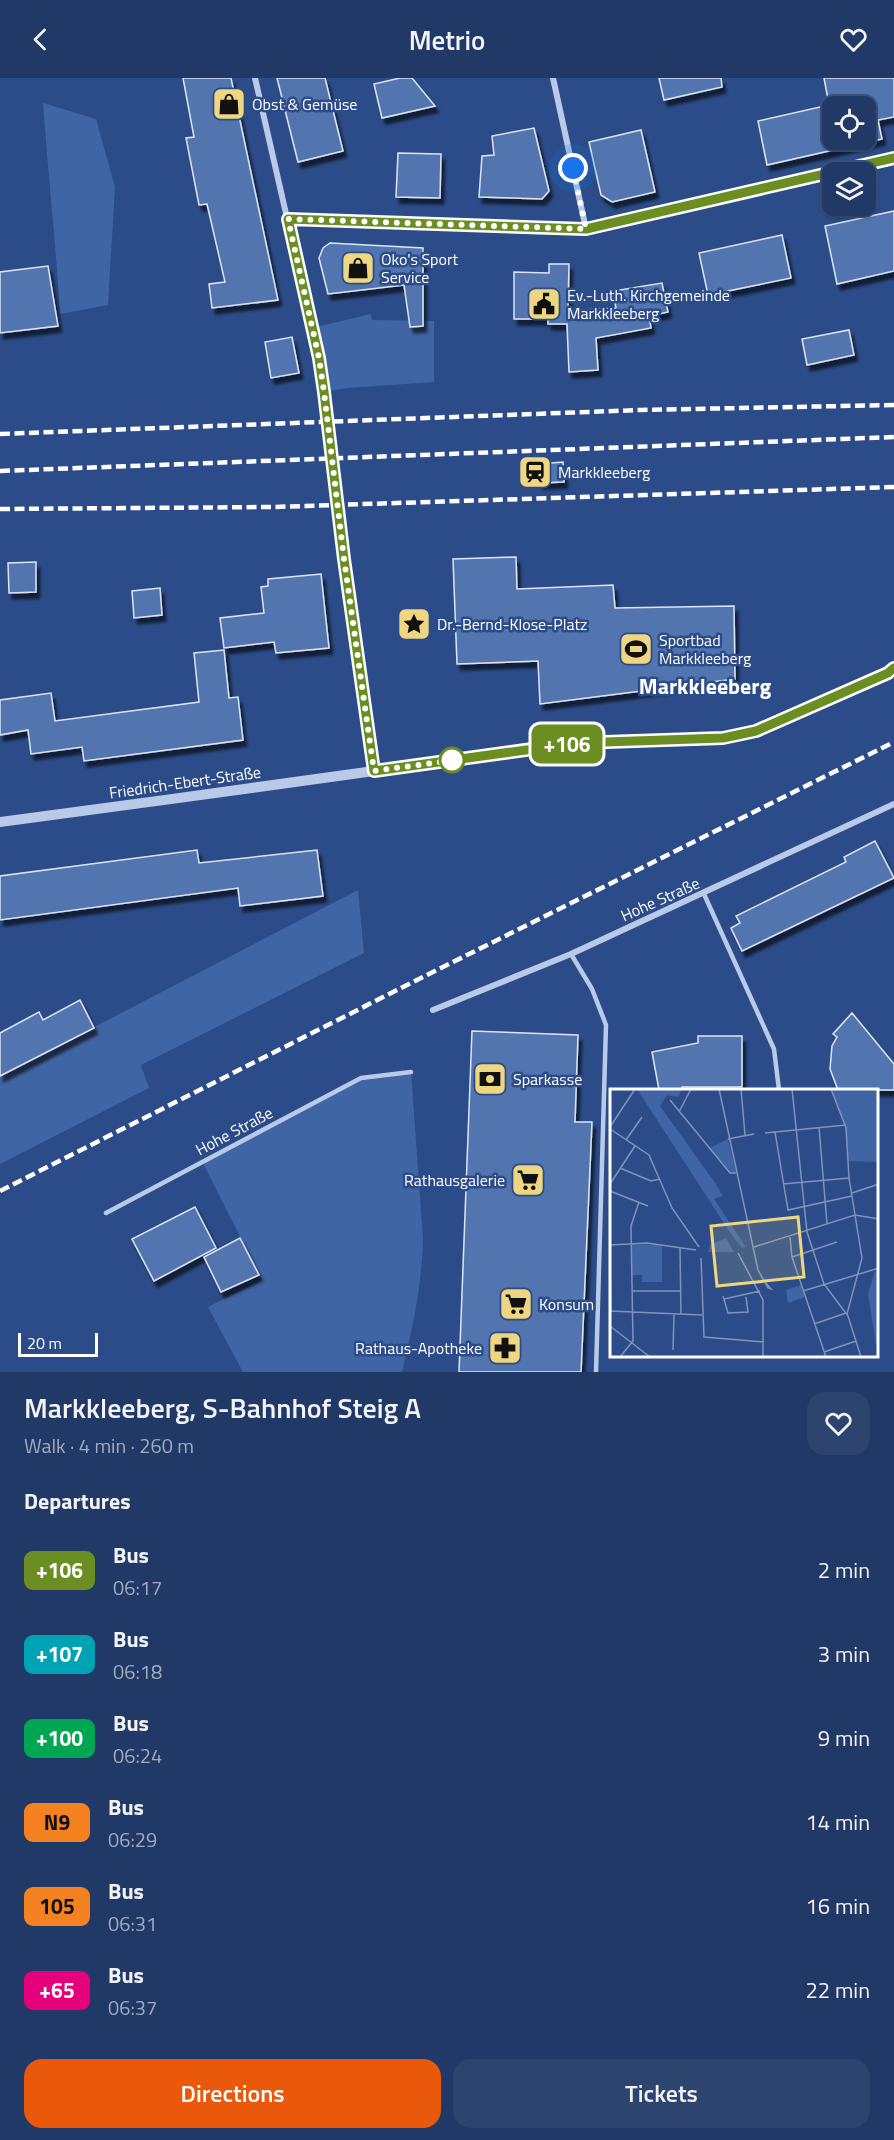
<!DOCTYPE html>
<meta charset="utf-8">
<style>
body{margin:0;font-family:"Titillium Web",sans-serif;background:#2d446f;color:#f1f3f6;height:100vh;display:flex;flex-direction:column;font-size:22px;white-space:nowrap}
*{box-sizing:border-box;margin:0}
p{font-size:20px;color:#a2acbf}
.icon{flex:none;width:33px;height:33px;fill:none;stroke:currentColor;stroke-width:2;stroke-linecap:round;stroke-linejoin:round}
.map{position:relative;height:1294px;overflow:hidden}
.sheet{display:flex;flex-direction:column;background:#203966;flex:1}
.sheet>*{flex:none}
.badge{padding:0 12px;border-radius:9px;font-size:21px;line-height:39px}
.buttons{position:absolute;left:822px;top:18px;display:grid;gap:12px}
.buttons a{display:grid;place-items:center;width:54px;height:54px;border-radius:12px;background:#203966;box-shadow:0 2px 4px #0004,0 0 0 2px #3d537a;font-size:30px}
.scale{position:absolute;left:18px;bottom:15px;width:80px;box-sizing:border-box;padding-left:6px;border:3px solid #fff;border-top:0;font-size:16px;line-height:21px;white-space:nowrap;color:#fff;-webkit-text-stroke:4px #2b4c88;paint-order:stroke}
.you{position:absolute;width:30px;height:30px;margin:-15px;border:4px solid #fff;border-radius:50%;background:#1a73e8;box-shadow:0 0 0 9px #1a73e833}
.map>.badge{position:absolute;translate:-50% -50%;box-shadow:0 0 0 3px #fff}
h2{padding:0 24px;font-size:22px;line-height:54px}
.round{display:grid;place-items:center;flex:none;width:63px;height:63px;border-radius:18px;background:#2d446f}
.head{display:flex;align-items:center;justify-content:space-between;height:102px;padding:0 24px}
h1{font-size:28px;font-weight:600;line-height:45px}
.primary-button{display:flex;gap:12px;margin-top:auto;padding:12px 24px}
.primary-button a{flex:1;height:69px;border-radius:18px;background:#ea580c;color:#fff;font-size:24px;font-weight:600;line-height:69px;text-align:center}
.primary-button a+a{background:#2d446f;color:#f1f3f6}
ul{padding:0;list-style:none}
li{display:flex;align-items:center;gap:18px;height:84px;padding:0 24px}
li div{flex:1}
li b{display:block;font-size:22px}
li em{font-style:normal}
li .badge{min-width:66px;font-weight:700;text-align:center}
header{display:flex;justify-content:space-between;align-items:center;height:78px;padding:0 24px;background:#203966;font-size:27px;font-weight:600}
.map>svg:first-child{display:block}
</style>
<header><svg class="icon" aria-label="back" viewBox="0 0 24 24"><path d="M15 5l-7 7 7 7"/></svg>Metrio<svg class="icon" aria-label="heart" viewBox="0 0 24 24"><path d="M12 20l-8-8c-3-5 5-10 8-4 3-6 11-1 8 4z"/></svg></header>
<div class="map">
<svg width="894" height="1294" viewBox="0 0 894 1294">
<defs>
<filter id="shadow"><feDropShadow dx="3.5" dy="6" stdDeviation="1.5" flood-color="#0009"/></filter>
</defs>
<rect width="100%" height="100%" fill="#2b4c88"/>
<g fill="#4065a4">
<path d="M43,25L96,41L115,109L108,227L60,236C56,166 48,96 43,25Z"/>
<path d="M371,236L372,242L434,243V304L347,310L324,314L312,250Z"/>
<path d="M358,812L364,875L141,987L149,1010L0,1086V998Z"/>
<path d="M411,994L423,1160C422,1206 413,1249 402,1294H243L208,1229L262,1202L203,1085L361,1000Z"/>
</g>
<g fill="#5375af" stroke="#dbe5f7" stroke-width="1.5" fill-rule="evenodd" filter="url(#shadow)">
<path d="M183,0H231L278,222L212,230L209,206L225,204L207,126L199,127L186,60L194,59Z"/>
<path d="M277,0H325L343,73L298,84Z"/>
<path d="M400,0H412L435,28L382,40L374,6Z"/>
<path d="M659,0H721L722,9L664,22Z"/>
<path d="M824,0H894V39L878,42L882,61L767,87L758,43L829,27ZM832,28H866V62H832Z"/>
<path d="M534,50L549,113L542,121L479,119L482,78L494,77L492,58Z"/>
<path d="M641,52L655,114L612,124L601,117L589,64Z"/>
<path d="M398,75L441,76L440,120L396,119Z"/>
<path d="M894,133V193L837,206L825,148Z"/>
<path d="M782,157L791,200L708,217L699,175Z"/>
<path d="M330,165L423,170V248L410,249L404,207L328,216L319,180L323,170Z"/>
<path d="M549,186H569L568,233L616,230L613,213L662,205L668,234L649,238L651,250L596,260L598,292L569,294L567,246H548V241H514V194L549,195Z"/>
<path d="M48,188L58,248L0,255V194Z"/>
<path d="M849,252L854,277L807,287L802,261Z"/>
<path d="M292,259L299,295L271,300L265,264Z"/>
<path d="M563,384L564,404L539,405L538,386Z"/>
<path d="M516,479L517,511L613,507L615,530L734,528L735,601L540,626L538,583L457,586L453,481Z"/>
<path d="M36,484V514L9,515L8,485Z"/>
<path d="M321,496L329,570L276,575L274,564L224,570L220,540L264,535L261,509L268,508V501Z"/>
<path d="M160,510L162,537L134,540L132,513Z"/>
<path d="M224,572L229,620L238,619L243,662L84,683L82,669L31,676L28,652L0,657V622L51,615L55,643L199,624L194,575Z"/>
<path d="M875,763L894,800L742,873L731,850L740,845L736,838L846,784L844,779Z"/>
<path d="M197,772L199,785L317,772L323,818L240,828L238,810L0,842V798Z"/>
<path d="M80,922L94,950L0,998V955L39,934L43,942Z"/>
<path d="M852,935L894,986V1012H838L830,991L832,968L837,959L833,956Z"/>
<path d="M472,953L578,957L575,1044H592L581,1294H459Z"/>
<path d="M698,958H742V1009H682V1012H659L652,974L698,965Z"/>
<path d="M195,1129L216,1170L154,1203L132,1161Z"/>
<path d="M240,1160L259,1197L221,1214L204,1179Z"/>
</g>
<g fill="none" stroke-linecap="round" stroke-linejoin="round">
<g stroke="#b8cae8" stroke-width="4.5">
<path d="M704,816L774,971L779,1012"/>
<path d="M571,876L592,911L606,947L596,1294"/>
<path d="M106,1135L361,1000L411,994"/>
</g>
<g stroke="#b8cae8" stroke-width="6">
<path d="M255,0L319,280L374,693L576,665L723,660L756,653L894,593"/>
<path d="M553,0L586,151"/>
<path d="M288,141L586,151L894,80"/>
<path d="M433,932L571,876L894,726"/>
</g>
<path stroke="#b8cae8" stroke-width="10" d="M0,744C125,728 249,710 374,693"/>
<g stroke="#fff" stroke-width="4.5" stroke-dasharray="10 4.5" stroke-linecap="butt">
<path d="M0,356L640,332L894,327"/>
<path d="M0,393L894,359"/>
<path d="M0,431L273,429L894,409"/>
<path d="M0,1113L401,910L894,664"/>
</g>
</g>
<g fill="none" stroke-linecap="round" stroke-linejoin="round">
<defs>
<path id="line" d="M894,80L586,151L288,141L319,280L324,314L344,481L374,693L576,665L723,660L756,653L888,595L894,590"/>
</defs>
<use href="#line" stroke="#fff" stroke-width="14"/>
<use href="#line" stroke="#6b8e23" stroke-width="9"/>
<path stroke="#fff" stroke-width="6" stroke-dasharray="0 10.8" d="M452,682L462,681L374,693L344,481L324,314L319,280L288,141L586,151L573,90"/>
</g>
<defs>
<symbol id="shop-square" viewBox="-11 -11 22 22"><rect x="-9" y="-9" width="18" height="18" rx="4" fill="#eed780" stroke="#2b4c88"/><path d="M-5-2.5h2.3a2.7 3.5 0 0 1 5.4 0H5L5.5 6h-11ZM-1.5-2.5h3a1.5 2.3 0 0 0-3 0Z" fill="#111"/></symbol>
<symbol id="civic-square" viewBox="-11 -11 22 22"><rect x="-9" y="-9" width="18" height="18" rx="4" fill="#eed780" stroke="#2b4c88"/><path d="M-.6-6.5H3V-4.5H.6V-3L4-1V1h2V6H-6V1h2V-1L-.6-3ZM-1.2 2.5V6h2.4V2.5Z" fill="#111"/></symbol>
<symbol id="station-square" viewBox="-11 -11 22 22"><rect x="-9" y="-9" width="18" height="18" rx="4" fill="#eed780" stroke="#2b4c88"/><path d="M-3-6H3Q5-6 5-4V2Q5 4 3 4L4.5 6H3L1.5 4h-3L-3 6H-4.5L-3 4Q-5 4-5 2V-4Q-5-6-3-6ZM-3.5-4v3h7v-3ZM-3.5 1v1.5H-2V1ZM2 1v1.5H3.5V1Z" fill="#111"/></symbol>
<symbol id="sight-square" viewBox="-11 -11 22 22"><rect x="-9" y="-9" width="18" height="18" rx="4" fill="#eed780" stroke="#2b4c88"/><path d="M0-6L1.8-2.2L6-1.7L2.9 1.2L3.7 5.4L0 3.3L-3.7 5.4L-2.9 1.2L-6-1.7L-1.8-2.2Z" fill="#111"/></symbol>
<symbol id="stadium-square" viewBox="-11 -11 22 22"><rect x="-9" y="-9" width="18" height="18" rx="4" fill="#eed780" stroke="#2b4c88"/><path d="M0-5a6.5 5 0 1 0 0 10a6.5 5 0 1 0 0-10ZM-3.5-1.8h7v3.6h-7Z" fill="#111"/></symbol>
<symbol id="bank-square" viewBox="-11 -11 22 22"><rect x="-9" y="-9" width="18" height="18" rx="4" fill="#eed780" stroke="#2b4c88"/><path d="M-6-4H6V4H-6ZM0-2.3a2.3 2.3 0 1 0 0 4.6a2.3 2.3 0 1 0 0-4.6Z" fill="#111"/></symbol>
<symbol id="supermarket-square" viewBox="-11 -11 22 22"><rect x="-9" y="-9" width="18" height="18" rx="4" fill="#eed780" stroke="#2b4c88"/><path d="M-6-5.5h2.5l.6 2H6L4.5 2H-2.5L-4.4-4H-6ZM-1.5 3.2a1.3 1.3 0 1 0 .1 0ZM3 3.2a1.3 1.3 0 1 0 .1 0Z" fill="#111"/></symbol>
<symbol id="pharmacy-square" viewBox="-11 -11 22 22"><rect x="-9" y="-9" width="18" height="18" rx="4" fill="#eed780" stroke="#2b4c88"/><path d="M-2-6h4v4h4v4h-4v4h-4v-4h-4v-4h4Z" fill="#111"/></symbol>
</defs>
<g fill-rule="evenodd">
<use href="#shop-square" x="210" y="7" width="38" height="38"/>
<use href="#shop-square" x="339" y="171" width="38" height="38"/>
<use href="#civic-square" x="525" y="207" width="38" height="38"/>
<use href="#station-square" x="516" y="375" width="38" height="38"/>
<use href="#sight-square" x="395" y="527" width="38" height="38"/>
<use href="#stadium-square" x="617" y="552" width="38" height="38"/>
<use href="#bank-square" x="471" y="982" width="38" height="38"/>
<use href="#supermarket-square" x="509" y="1083" width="38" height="38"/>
<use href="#supermarket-square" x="497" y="1207" width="38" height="38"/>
<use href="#pharmacy-square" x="486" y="1251" width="38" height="38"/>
</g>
<circle fill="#fff" stroke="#6b8e23" stroke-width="3" cx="452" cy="682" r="12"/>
<g text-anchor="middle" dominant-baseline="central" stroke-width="5" stroke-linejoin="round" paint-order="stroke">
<g font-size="16" fill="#fff" stroke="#2b4c88" text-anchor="start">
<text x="252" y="26">Obst &amp; Gemüse</text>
<text x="381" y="181">Oko's Sport<tspan x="381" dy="18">Service</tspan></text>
<text x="567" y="217">Ev.-Luth. Kirchgemeinde<tspan x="567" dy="18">Markkleeberg</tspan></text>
<text x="558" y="394">Markkleeberg</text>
<text x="437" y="546">Dr.-Bernd-Klose-Platz</text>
<text x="659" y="562">Sportbad<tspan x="659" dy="18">Markkleeberg</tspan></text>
<text x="513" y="1001">Sparkasse</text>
<text x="505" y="1102" text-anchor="end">Rathausgalerie</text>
<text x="539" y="1226">Konsum</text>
<text x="482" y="1270" text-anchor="end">Rathaus-Apotheke</text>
</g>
<g font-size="16" fill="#fff" stroke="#2b4c88">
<text transform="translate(185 704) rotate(-8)">Friedrich-Ebert-Straße</text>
<text transform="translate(660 821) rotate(-24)">Hohe Straße</text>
<text transform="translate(234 1053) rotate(-28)">Hohe Straße</text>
</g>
<g font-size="22" font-weight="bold" fill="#fff" stroke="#2b4c88">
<text x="705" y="608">Markkleeberg</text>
</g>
</g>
<g transform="translate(610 1011)">
<rect width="268" height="268" fill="#2b4c88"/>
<path d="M27,0H72L68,8L57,6L50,17L103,91L113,107L104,110L136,158L132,159L121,145ZM221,0H268V73L238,72L236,39ZM118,50L126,84L122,85L100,59ZM116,149L124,163H98L100,156ZM22,155L52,156V193H32V186H22ZM265,182L268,183V268L258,205ZM191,196L195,208L178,214L176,201Z" fill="#4065a4"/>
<path fill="none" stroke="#8094b8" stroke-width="1.5" d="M109,0L148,181L158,199L161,200L154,192M131,0L135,46M182,0L197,143L214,195L238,227L251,268M221,0L236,39L239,89L252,169L237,225M60,11L120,84H126M69,23L81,0M0,38L25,0M209,38L217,135M0,40L39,66L62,119L89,158M165,43L178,121L242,107M155,44L236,36M118,50L144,45M16,51L32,28M10,79L41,92L50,90M0,95L25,57M173,95L239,89M0,102L38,117M242,104L269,95M180,148L182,168L216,268M0,156L37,154L86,161M144,158L245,126L269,130M70,159L71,226M128,164L153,211V268M0,166L1,222M182,168L227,153M91,169L94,248L154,253M22,202H71M193,202L269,179M113,207L118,224L138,223L136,208M114,210L150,202M0,222L92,226M204,235L236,224M0,237L40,268M63,261L64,226M214,263L246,252M10,268L23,252L21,137L29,113"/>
<path fill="#eed780" fill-opacity="0.15" stroke="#eed780" stroke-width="3" d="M188,128L194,188L107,197L101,137Z"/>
<rect width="268" height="268" fill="none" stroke="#fff" stroke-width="3"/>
</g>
</svg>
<div class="buttons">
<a><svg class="icon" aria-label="locate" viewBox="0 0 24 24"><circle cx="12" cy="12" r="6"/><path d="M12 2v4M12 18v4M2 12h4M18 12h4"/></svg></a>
<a><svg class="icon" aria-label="layers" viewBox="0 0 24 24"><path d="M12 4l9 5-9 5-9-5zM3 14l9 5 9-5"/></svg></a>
</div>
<div class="scale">20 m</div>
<div class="you" style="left:573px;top:90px"></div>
<b class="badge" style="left:567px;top:666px;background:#6b8e23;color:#fff">+106</b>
</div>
<section class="sheet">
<div class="head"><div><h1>Markkleeberg, S-Bahnhof Steig A</h1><p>Walk · 4 min · 260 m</p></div><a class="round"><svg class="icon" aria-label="heart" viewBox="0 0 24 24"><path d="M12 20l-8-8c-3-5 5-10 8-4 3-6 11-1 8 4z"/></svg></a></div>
<h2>Departures</h2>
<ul>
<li><span class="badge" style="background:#6b8e23;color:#fff">+106</span><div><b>Bus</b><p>06:17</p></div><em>2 min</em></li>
<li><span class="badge" style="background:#00a3b4;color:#fff">+107</span><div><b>Bus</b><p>06:18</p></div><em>3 min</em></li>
<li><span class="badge" style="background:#00a651;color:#fff">+100</span><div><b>Bus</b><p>06:24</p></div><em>9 min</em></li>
<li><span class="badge" style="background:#f58220;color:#111">N9</span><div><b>Bus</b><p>06:29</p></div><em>14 min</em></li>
<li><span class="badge" style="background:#f58220;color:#111">105</span><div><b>Bus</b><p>06:31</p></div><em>16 min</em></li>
<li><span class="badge" style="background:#e6007e;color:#fff">+65</span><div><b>Bus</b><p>06:37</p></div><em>22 min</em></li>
</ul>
<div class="primary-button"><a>Directions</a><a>Tickets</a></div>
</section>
